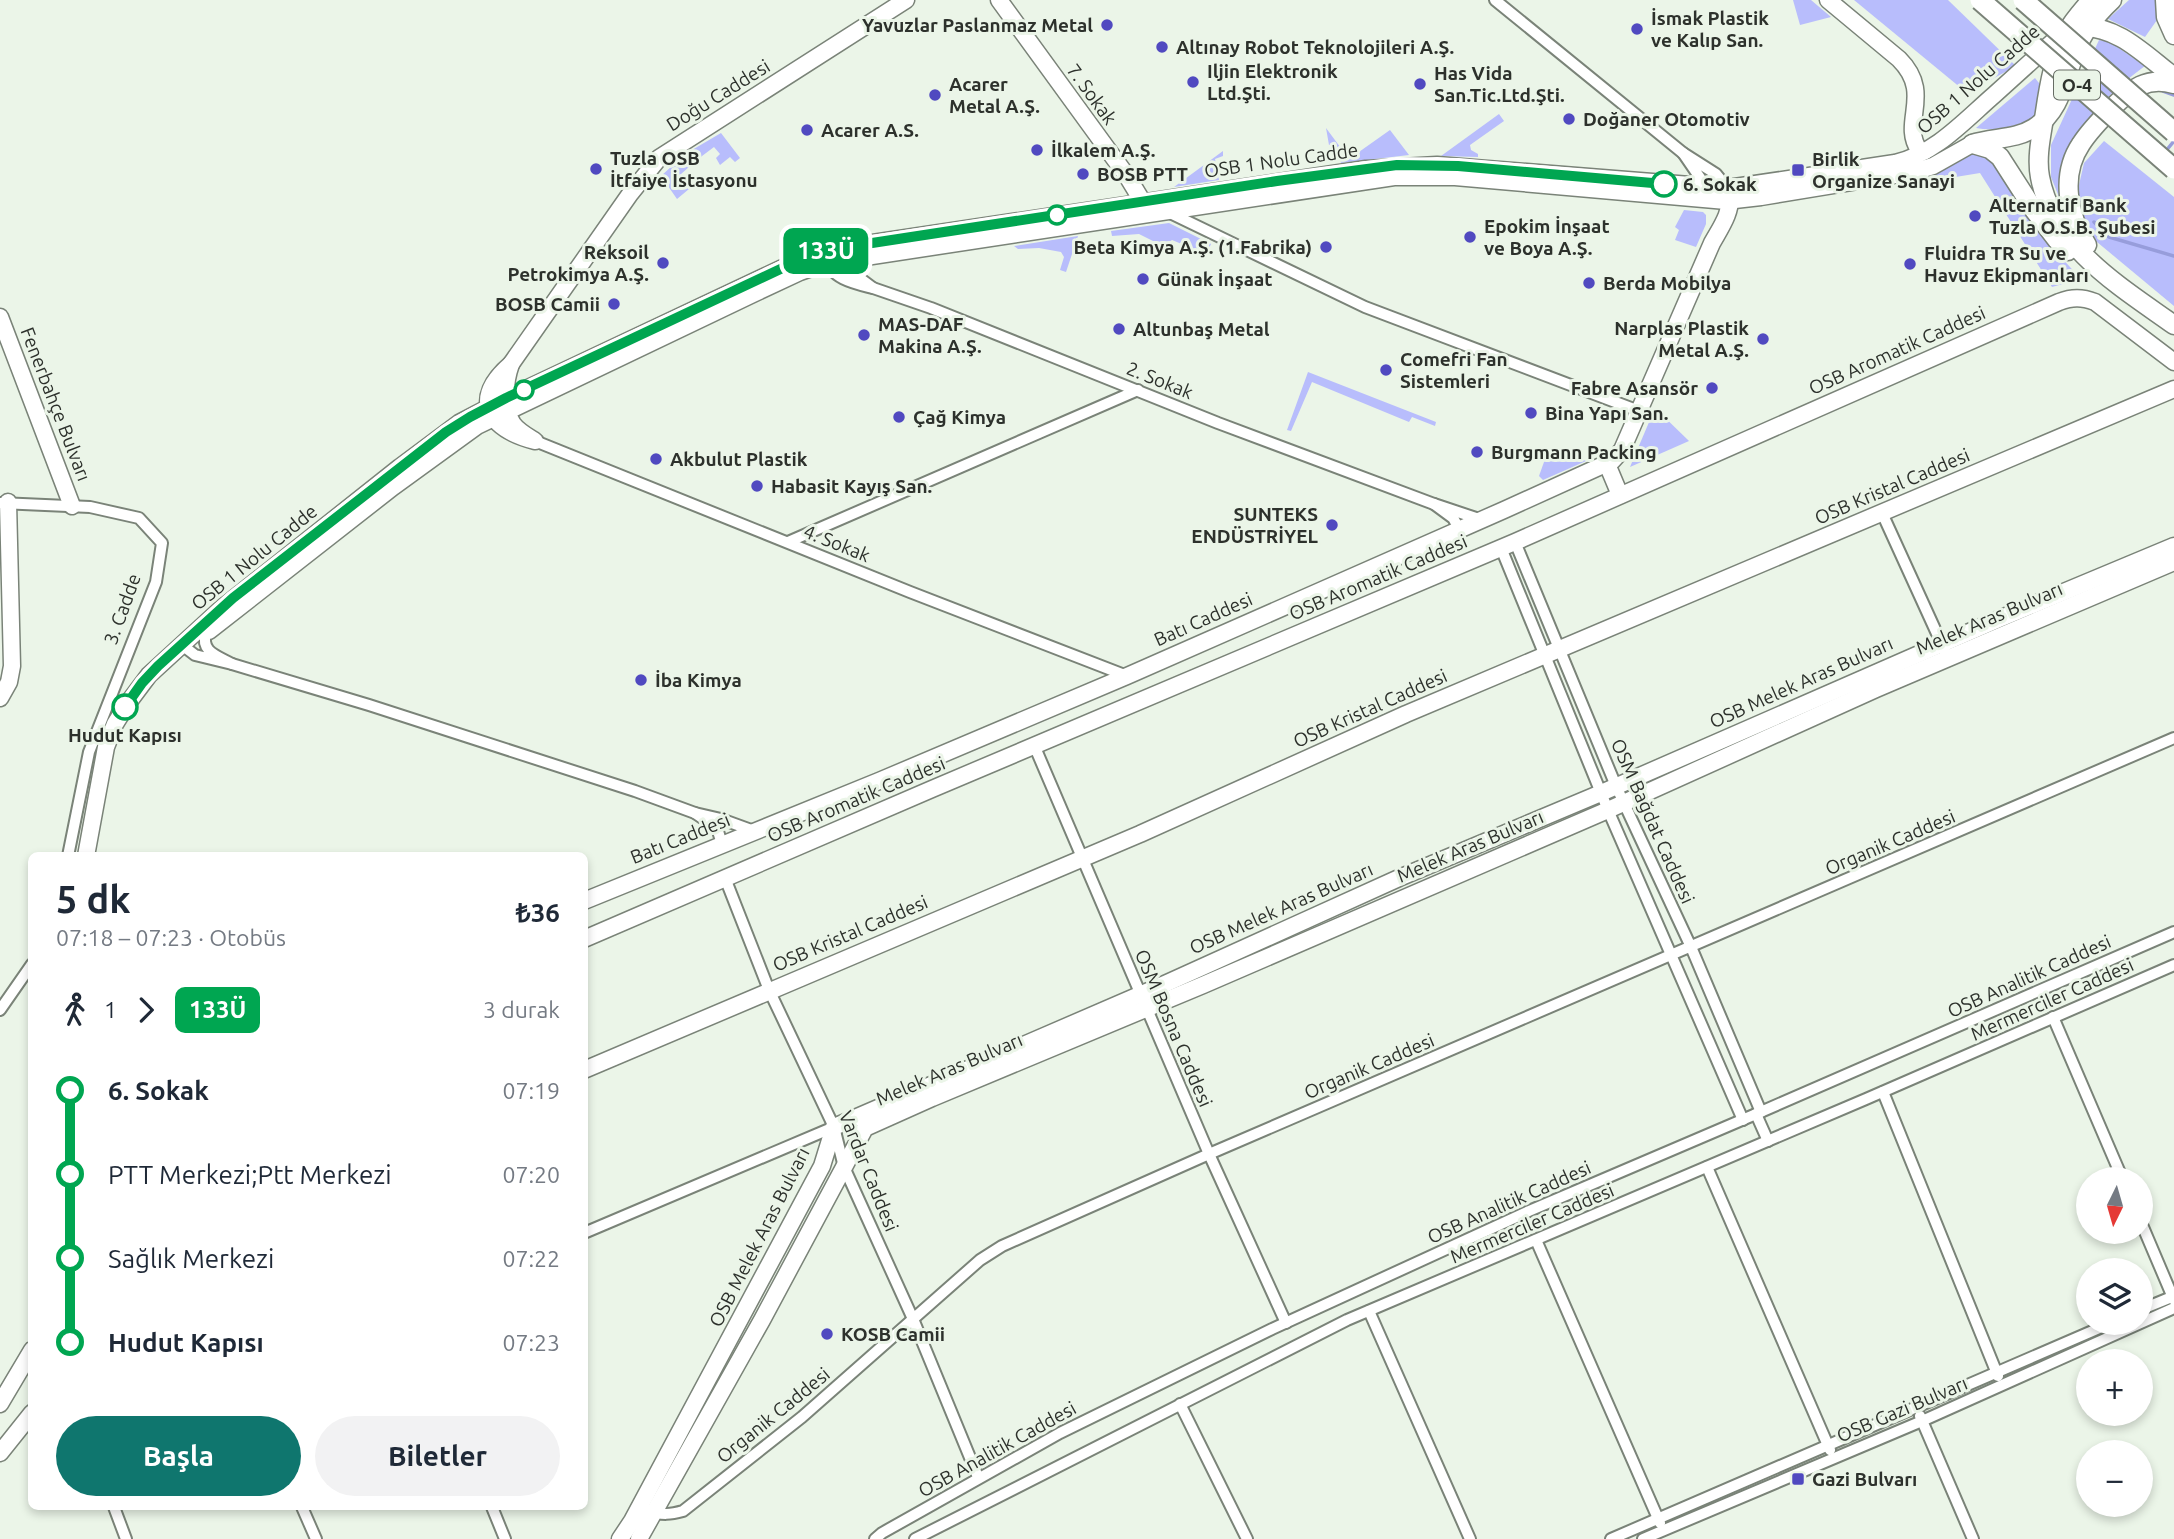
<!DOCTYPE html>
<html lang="tr">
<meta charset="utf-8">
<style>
body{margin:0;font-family:Ubuntu,sans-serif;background:#f2f2f3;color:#1f2937;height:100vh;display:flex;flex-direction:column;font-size:26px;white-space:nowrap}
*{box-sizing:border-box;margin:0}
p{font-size:23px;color:#747a83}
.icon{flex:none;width:38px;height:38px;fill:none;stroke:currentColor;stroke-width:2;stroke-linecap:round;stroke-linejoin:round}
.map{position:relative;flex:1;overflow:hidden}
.drawer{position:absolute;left:28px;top:852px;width:560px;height:658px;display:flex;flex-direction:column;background:#fff;border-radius:10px;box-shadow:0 4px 10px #0003}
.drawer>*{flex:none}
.badge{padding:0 14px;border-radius:10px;font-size:24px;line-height:46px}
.needle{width:46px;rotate:185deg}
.buttons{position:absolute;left:2076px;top:1167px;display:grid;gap:14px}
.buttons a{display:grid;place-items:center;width:77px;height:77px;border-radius:50%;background:#fff;box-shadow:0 4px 10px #0003;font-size:35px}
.map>.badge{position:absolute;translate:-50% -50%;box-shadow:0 0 0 4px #fff}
.legs{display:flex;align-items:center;gap:10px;height:77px;padding:0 28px;font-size:23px}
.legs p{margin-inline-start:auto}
.overview{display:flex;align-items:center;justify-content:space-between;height:119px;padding:0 28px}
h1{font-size:38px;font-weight:700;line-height:52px}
.primary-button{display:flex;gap:14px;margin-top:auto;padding:14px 28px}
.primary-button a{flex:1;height:80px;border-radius:42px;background:#0f766e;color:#fff;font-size:28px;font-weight:700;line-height:80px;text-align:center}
.primary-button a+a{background:#f2f2f3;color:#1f2937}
ul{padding:0 28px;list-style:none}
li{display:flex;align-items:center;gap:24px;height:84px;font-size:26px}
li i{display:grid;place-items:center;width:10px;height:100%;margin:0 9px;background:currentColor}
li i::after{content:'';width:18px;height:18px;margin:-9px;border:5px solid;border-radius:50%;background:#fff}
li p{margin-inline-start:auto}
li:first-child i{background:linear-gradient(#0000 50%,currentColor 0)}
li:last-child i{background:linear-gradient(currentColor 50%,#0000 0)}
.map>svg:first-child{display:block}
</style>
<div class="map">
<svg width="2174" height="1539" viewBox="0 0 2174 1539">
<rect width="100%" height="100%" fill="#ebf5e8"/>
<g fill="#b8bdfc">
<path d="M1793,0H1811L1831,17L1800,25Z"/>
<path d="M1854,0H1948L2016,66L1967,93Z"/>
<path d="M2129,0H2158L2157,20L2145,37L2108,19Z"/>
<path d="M2099,40L2110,42L2145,66C2115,87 2077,125 2063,159C2059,170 2060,185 2059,197L2051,177V145Z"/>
<path d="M2035,78L2043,88L2037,117C2017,126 1997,132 1976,128Z"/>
<path d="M1499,114L1504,121L1470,145L1471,150L1478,154V157L1441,156Z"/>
<path d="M1326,128L1349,159L1390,130L1409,155L1341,163L1336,145H1329Z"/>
<path d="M721,133L740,158L735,162L730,157L720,165L716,158L720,154L714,147L698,159L692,150Z"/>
<path d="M2104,141L2174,197V306L2091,237L2079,215V185L2084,163Z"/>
<path d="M1223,151V156L1215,159L1219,180L1174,187Z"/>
<path d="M1970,152H1978L1991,159L2047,242L2081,279L2052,287L1980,173L1925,182L1924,177Z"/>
<path d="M683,156L689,167L673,181L678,188L684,183L689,189L677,199L661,176Z"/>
<path d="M1684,210L1703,212L1706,215V224L1696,247L1675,240L1679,230L1675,227Z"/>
<path d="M1169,223L1211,244L1206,254L1172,240L1163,246L1139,234L1112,236L1111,231Z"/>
<path d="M1078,236L1066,272L1060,270L1064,257L1061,252L1039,248L1018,249L1014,246Z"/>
<path d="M1308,372L1436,422L1435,426L1412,417L1409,422L1312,382L1291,431L1287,430Z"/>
<path d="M1655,408L1689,441L1630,467Z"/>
<path d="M1549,448L1586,461L1543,480L1539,476Z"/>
</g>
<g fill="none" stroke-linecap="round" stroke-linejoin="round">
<g stroke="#979ddb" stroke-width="3.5">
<path d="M2163,91L2174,95"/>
<path d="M2165,152L2174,141"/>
<path d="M2094,222L2109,237L2174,256"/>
</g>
<defs>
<g id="street">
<path d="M1495,0L1683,153"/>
<path d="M1707,188L1683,153L1716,174L1729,190"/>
<path d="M1168,212L1365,307L1639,411"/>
<path d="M827,259C830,279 857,284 873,288L853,273L850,259"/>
<path d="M873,288L931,308L1218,423L1434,504"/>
<path d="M535,441L910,592L1127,676"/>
<path d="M0,503L90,507L139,518L162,543L156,582L89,752L68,856"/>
<path d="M1882,513L1944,649"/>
<path d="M1460,530L1453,518L1434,504L1482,520"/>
<path d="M788,542L1138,390"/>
<path d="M1515,542L1616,786L1691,947L1761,1112"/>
<path d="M1501,548L1608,810L1743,1120"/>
<path d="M182,645L195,655L232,664C218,656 200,652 206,633"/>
<path d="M232,664L369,705L635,791L695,813"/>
<path d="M1034,745L1209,1154L1286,1323"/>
<path d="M722,844L717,828L695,813L721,819L754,831"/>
<path d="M725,878L769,990L834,1127L844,1167L913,1319L978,1477"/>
<path d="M0,1010L32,964"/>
<path d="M2053,1017L2123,1180"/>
<path d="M1883,1092L1998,1376"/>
<path d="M1756,1114L1768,1141"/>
<path d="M1707,1167L1830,1450"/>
<path d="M2140,1220L2174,1300"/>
<path d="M584,1233L834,1127"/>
<path d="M1536,1240L1660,1523"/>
<path d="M2140,1310L2174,1296"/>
<path d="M1369,1311L1470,1539"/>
<path d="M1180,1404L1247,1539"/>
<path d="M1920,1416L1973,1539"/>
<path d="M114,1507L126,1539"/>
<path d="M302,1507L316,1539"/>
<path d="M492,1507L505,1539"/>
<path d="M650,1510C661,1516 672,1514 683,1511L802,1417L980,1260L1002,1246L1209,1154L2174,738"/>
<path d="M875,1539L882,1533L1060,1433L1272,1329L1529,1211L1756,1114L2174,932"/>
<path d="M915,1539L1347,1320L1866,1099L2174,965"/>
<path d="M1611,1539L2111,1323"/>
<path d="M1643,1539L1922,1421L2174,1308"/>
</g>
<g id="secondary">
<path d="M999,0L1127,176L1141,199L1150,205"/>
<path d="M1828,0L1899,59C1934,94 1900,122 1919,150L1925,151"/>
<path d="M0,317L72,506"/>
<path d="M511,364L630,194L659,158L906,0"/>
<path d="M511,364C505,381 502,407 513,424C518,431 527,436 535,441C488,429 470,399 511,364Z"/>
<path d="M1607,464L1620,495"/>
<path d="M209,631L393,487L477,426L753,294L800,272L826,263L1394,177H1455L1726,201L1761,197L1913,172L1933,166L1972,144"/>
<path d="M0,698L9,682L12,666L8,502"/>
<path d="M86,856L106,747L115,724L128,703L149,675L221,609L400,467L459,423L509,397L806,257L846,247L1366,169L1437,165L1728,188L1895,163C1935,154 1964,121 1994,95C2018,73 2043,51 2067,29"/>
<path d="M584,901L879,781L1127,676L1504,510L1612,461L1622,450L1712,243C1721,227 1732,212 1730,193"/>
<path d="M584,939L932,789L1515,542L2059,302C2072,297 2082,297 2095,302L2174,362"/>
<path d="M584,1070L1140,834L1406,714L2174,389"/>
<path d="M0,1404L32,1350"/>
<path d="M0,1453L32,1413"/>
<path d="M620,1539L632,1521L822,1166L834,1127L1167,983L1399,878L1601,793L1999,619L2174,546"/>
<path d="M639,1539L762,1320L865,1128L932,1098L1203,985L1608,810L1876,689L2174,562"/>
</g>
<g id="primary">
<path d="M2091,0C2083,10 2074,19 2068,30C2054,55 2049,85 2045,112C2042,133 2036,156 2040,177C2053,247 2121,287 2174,325"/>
<path d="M2165,0L2166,17L2174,35"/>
<path d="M2080,27C2118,25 2146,56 2174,77"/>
<path d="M1972,144C1993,137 2015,140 2034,128C2061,111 2064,80 2075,53C2082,33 2096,15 2112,0"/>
<path d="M1973,144L1990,149L2000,157L2034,210L2057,240L2068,251"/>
<path d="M2087,245C2068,216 2060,175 2081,144C2090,130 2102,118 2113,107C2131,89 2147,76 2174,84"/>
</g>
</defs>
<use href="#street" stroke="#7a8378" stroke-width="14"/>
<use href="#secondary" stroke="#7a8378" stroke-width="19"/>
<use href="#primary" stroke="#7a8378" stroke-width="21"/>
<use href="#street" stroke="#fff" stroke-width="10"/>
<use href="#secondary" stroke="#fff" stroke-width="16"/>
<use href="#primary" stroke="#fff" stroke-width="18"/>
<defs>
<g id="highway-bridge">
<path d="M1980,0L2174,169"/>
<path d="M2023,0L2174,132"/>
</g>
</defs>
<use href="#highway-bridge" stroke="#7a8378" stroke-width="23" stroke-linecap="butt"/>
<use href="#highway-bridge" stroke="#fff" stroke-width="19"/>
</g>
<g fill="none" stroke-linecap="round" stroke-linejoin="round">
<defs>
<path id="line-1" d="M125,707L142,683L158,666L233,598L446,432L470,417L506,398L806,257L846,247L1277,181L1397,165L1458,166L1664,184"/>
</defs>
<use href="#line-1" stroke="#fff" stroke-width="16"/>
<use href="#line-1" stroke="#00a651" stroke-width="10"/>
</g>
<g fill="#5049c0" stroke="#ebf5e8" stroke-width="2.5">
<circle cx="1107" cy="25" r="7"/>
<circle cx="1637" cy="29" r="7"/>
<circle cx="1162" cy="47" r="7"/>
<circle cx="1193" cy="82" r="7"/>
<circle cx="1420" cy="84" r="7"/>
<circle cx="935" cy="95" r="7"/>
<circle cx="1569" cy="119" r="7"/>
<circle cx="807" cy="130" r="7"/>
<circle cx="1037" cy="150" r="7"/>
<circle cx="596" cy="169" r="7"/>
<rect x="1791" y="163" width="14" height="14" rx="3.5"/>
<circle cx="1083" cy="174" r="7"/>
<circle cx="1975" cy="216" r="7"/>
<circle cx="1470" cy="237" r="7"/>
<circle cx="1326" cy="247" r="7"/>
<circle cx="663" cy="263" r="7"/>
<circle cx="1910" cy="264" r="7"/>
<circle cx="1143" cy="279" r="7"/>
<circle cx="1589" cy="283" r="7"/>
<circle cx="614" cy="304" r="7"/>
<circle cx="1119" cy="329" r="7"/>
<circle cx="864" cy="335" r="7"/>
<circle cx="1763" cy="339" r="7"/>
<circle cx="1386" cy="370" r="7"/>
<circle cx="1712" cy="388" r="7"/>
<circle cx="1531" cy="413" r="7"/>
<circle cx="899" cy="417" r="7"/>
<circle cx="1477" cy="452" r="7"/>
<circle cx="656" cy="459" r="7"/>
<circle cx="757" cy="486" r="7"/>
<circle cx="1332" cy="525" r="7"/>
<circle cx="641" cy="680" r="7"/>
<circle cx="827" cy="1334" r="7"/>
<rect x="1791" y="1472" width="14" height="14" rx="3.5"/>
</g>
<g fill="#fff" stroke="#00a651" stroke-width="3.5">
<circle cx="1664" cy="184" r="12"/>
<circle cx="1057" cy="215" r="9"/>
<circle cx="524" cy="390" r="9"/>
<circle cx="125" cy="707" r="12"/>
</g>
<g text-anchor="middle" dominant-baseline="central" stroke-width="6" stroke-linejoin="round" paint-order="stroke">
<rect fill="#ebf5e8" stroke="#666c64" stroke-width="2" x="2054" y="70.5" width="46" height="29" rx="5"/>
<g font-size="18" font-weight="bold" fill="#2d312c">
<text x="2077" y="85">O-4</text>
</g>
<g font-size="19" font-weight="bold" fill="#2d312c" stroke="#ebf5e8" text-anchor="start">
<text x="1651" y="18">İsmak Plastik<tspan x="1651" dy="22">ve Kalıp San.</tspan></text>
<text x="1093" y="25" text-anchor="end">Yavuzlar Paslanmaz Metal</text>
<text x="1176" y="47">Altınay Robot Teknolojileri A.Ş.</text>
<text x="1207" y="71">Iljin Elektronik<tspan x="1207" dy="22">Ltd.Şti.</tspan></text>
<text x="1434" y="73">Has Vida<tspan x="1434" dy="22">San.Tic.Ltd.Şti.</tspan></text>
<text x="949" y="84">Acarer<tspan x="949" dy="22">Metal A.Ş.</tspan></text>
<text x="1583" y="119">Doğaner Otomotiv</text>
<text x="821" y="130">Acarer A.S.</text>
<text x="1051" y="150">İlkalem A.Ş.</text>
<text x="610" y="158">Tuzla OSB<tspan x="610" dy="22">İtfaiye İstasyonu</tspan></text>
<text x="1812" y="159">Birlik<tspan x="1812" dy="22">Organize Sanayi</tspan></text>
<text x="1097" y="174">BOSB PTT</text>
<text x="1989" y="205">Alternatif Bank<tspan x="1989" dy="22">Tuzla O.S.B. Şubesi</tspan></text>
<text x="1484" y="226">Epokim İnşaat<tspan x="1484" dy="22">ve Boya A.Ş.</tspan></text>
<text x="1312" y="247" text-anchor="end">Beta Kimya A.Ş. (1.Fabrika)</text>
<text x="649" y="252" text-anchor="end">Reksoil<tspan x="649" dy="22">Petrokimya A.Ş.</tspan></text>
<text x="1924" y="253">Fluidra TR Su ve<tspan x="1924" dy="22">Havuz Ekipmanları</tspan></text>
<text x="1157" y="279">Günak İnşaat</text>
<text x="1603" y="283">Berda Mobilya</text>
<text x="600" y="304" text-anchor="end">BOSB Camii</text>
<text x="878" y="324">MAS-DAF<tspan x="878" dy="22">Makina A.Ş.</tspan></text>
<text x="1749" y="328" text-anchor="end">Narplas Plastik<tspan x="1749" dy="22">Metal A.Ş.</tspan></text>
<text x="1133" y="329">Altunbaş Metal</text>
<text x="1400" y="359">Comefri Fan<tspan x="1400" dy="22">Sistemleri</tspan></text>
<text x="1698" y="388" text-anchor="end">Fabre Asansör</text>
<text x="1545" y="413">Bina Yapı San.</text>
<text x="913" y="417">Çağ Kimya</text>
<text x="1491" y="452">Burgmann Packing</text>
<text x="670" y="459">Akbulut Plastik</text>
<text x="771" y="486">Habasit Kayış San.</text>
<text x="1318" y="514" text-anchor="end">SUNTEKS<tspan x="1318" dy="22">ENDÜSTRİYEL</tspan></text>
<text x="655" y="680">İba Kimya</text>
<text x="841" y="1334">KOSB Camii</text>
<text x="1812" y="1479">Gazi Bulvarı</text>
</g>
<g font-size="19" fill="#2d312c" stroke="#ebf5e8">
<text transform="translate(1978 79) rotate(-41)">OSB 1 Nolu Cadde</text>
<text transform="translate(1092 94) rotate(54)">7. Sokak</text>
<text transform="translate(718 95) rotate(-32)">Doğu Caddesi</text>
<text transform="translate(1281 160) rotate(-8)">OSB 1 Nolu Cadde</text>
<text transform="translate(1897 350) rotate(-24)">OSB Aromatik Caddesi</text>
<text transform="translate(1160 380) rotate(22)">2. Sokak</text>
<text transform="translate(56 404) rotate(69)">Fenerbahçe Bulvarı</text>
<text transform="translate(1892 486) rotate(-23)">OSB Kristal Caddesi</text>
<text transform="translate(837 543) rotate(22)">4. Sokak</text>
<text transform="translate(254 557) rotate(-39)">OSB 1 Nolu Cadde</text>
<text transform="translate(1378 577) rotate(-23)">OSB Aromatik Caddesi</text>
<text transform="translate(122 609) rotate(-70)">3. Cadde</text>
<text transform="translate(1989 618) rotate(-23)">Melek Aras Bulvarı</text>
<text transform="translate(1203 619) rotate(-24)">Batı Caddesi</text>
<text transform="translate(1801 682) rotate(-24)">OSB Melek Aras Bulvarı</text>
<text transform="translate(1370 708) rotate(-24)">OSB Kristal Caddesi</text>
<text transform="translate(856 799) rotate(-23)">OSB Aromatik Caddesi</text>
<text transform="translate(1653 821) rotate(66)">OSM Bağdat Caddesi</text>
<text transform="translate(680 838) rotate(-22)">Batı Caddesi</text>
<text transform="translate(1890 842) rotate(-23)">Organik Caddesi</text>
<text transform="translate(1470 846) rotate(-23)">Melek Aras Bulvarı</text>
<text transform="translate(1281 908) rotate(-24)">OSB Melek Aras Bulvarı</text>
<text transform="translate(850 933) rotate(-23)">OSB Kristal Caddesi</text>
<text transform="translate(2029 976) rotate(-24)">OSB Analitik Caddesi</text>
<text transform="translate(2052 999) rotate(-24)">Mermerciler Caddesi</text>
<text transform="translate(1174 1028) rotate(67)">OSM Bosna Caddesi</text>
<text transform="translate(1369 1066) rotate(-23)">Organik Caddesi</text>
<text transform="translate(949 1069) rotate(-23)">Melek Aras Bulvarı</text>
<text transform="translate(869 1171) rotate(68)">Vardar Caddesi</text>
<text transform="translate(1509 1202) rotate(-24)">OSB Analitik Caddesi</text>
<text transform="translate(1532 1223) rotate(-23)">Mermerciler Caddesi</text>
<text transform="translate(759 1237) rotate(-63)">OSB Melek Aras Bulvarı</text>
<text transform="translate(1902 1409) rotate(-23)">OSB Gazi Bulvarı</text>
<text transform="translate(773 1415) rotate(-39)">Organik Caddesi</text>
<text transform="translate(997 1449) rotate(-29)">OSB Analitik Caddesi</text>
</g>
<g font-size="19" font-weight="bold" fill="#2d312c" stroke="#ebf5e8" text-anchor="start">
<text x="1683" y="184">6. Sokak</text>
<text x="125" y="735" text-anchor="middle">Hudut Kapısı</text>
</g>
</g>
</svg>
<div class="buttons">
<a><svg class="needle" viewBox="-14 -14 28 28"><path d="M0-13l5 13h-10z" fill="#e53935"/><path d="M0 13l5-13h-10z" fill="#747a83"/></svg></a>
<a><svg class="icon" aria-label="layers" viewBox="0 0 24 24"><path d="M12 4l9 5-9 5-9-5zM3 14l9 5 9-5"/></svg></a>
<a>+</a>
<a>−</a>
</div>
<b class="badge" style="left:826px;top:251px;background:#00a651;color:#fff">133Ü</b>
<section class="drawer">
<div class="overview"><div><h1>5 dk</h1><p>07:18 – 07:23 · Otobüs</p></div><b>₺36</b></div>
<div class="legs"><svg class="icon" aria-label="walk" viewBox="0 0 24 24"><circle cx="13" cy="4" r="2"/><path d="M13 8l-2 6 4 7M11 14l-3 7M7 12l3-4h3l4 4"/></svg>1<svg class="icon" aria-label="forward" viewBox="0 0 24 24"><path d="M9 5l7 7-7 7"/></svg><b class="badge" style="background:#00a651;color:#fff">133Ü</b><p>3 durak</p></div>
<ul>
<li><i style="color:#00a651"></i><b>6. Sokak</b><p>07:19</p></li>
<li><i style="color:#00a651"></i><span>PTT Merkezi;Ptt Merkezi</span><p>07:20</p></li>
<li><i style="color:#00a651"></i><span>Sağlık Merkezi</span><p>07:22</p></li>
<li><i style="color:#00a651"></i><b>Hudut Kapısı</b><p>07:23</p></li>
</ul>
<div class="primary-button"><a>Başla</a><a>Biletler</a></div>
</section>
</div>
